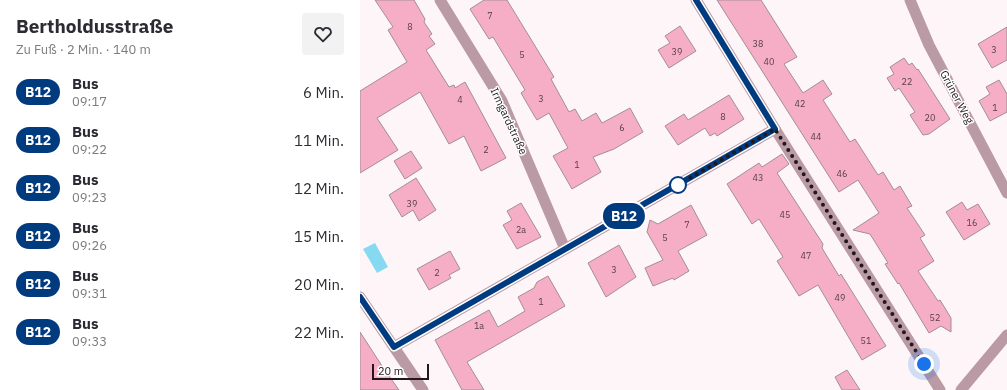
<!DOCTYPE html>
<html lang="de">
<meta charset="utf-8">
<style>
body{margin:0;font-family:"IBM Plex Sans",sans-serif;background:#f2f2f3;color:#2b2b33;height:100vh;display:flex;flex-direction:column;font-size:15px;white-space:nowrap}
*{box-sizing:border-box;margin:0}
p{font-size:13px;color:#7c7c81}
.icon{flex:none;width:22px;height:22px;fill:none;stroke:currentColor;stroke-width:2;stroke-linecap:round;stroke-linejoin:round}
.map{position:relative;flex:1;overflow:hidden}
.sheet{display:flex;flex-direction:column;background:#fff;width:360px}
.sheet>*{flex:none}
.badge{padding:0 8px;border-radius:13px;font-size:14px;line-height:26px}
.scale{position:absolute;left:12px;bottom:10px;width:57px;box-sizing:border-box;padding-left:4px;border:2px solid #20181b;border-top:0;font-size:11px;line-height:14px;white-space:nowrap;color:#20181b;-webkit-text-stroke:3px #fff;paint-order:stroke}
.you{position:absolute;width:20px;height:20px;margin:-10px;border:3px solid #fff;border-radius:50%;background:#1a73e8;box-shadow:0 0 0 6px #1a73e833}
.map>.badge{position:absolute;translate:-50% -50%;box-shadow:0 0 0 2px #fff}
.round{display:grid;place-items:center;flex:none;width:42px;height:42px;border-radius:4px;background:#f2f2f3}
.summary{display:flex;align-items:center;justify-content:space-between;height:68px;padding:0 16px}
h1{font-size:19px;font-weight:800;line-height:30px}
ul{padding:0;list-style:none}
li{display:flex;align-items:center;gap:12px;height:48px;padding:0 16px}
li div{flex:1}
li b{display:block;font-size:15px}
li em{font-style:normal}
li .badge{min-width:44px;font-weight:700;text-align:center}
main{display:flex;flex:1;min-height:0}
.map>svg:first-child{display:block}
</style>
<main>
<section class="sheet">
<div class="summary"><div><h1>Bertholdusstraße</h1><p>Zu Fuß · 2 Min. · 140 m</p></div><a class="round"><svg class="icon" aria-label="heart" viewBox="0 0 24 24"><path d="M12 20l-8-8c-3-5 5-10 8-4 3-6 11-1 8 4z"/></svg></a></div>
<ul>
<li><span class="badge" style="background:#003b80;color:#fff">B12</span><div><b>Bus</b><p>09:17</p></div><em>6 Min.</em></li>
<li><span class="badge" style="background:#003b80;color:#fff">B12</span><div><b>Bus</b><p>09:22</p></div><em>11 Min.</em></li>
<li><span class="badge" style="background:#003b80;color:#fff">B12</span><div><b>Bus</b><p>09:23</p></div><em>12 Min.</em></li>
<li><span class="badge" style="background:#003b80;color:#fff">B12</span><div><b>Bus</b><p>09:26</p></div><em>15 Min.</em></li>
<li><span class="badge" style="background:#003b80;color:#fff">B12</span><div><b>Bus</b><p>09:31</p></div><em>20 Min.</em></li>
<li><span class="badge" style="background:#003b80;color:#fff">B12</span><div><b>Bus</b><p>09:33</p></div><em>22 Min.</em></li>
</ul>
</section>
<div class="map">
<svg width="647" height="390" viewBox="0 0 647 390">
<rect width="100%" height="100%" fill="#fef5f8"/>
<path fill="#85daf2" d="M15,243L28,267L17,273L3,249Z"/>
<g fill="#f6aec6" stroke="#a38e95">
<path d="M15,0H54L65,19L64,22L72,34L69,36L75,44L66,50L89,87L94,85L95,88L105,82L146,158L121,171L104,136L89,144L60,92L17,118L38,150L0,173V91L47,62L28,30L33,27Z"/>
<path d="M124,0H147L194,77L191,79L209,112L215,109L222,121L236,113L242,123L270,108L283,132L254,149L233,157L241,172L212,189L193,156L208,148L189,113L177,120L175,117L161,93L165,90L133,37L129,39L110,9Z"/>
<path d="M357,0H401L437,57L424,64L443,93L463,80L472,94L463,100L490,142L495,139L518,175L523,172L534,190L540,186L552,206L547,208L565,235L560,238L574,261L558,271L578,301L580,300L591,318V332L581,326L569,333L539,283L538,284L525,264L528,263L510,234L493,230L519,213L498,180L479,192Z"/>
<path d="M320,26L336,51L309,68L298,50L310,43L305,36Z"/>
<path d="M647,27V60L632,68L618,44Z"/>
<path d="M544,58L549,65L552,63L557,70L558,69L590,119L569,134L563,135L550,115L555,112L539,88L535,91L527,78L534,74L530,67Z"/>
<path d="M639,80L647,94V112L630,121L619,101L630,94L626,87Z"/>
<path d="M369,95L384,119L357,136L355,133L350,136L345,128L318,145L305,126L324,114L328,120Z"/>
<path d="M51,151L62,168L45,179L34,161Z"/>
<path d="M422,154L429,164L417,173L463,244L462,248L479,276L481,274L526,346L502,360L458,285L439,296L417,261L423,257L399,219L392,224L367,184L399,163L402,167Z"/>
<path d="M56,178L76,210L59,221L53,210L42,217L29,195Z"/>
<path d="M602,202L607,210L618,204L630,224L604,240L586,212Z"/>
<path d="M161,203L181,237L157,249L143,225L152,220L147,211Z"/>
<path d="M331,205L347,235L318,251L329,271L314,280L313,278L293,286L285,268L303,260L287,232L290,220L298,224Z"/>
<path d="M259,245L276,277L246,297L228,263Z"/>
<path d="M90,251L100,269L89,275L91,278L69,290L57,269Z"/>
<path d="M188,276L205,306L107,362L124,390H102L75,340L129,310L138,327L165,311L158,297L174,288L177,282Z"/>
<path d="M0,332L24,369L39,390H0Z"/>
<path d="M487,370L500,390H482L475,377Z"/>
</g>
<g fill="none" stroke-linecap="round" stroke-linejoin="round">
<g stroke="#ba9aa4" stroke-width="11">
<path d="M80,0L142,101L205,249"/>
<path d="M336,0L415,129L580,390"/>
<path d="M550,0L569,45L647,193"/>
<path d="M0,297L63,390"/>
<path d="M34,347L415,129"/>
<path d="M601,390L647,335"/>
</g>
</g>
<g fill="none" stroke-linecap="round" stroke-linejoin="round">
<defs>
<path id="line" d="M0,297L34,347L415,129L336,0"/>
</defs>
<use href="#line" stroke="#fff" stroke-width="9"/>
<use href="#line" stroke="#003b80" stroke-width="6"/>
<path stroke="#20181b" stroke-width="4" stroke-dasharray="0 7.2" d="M318,185L415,129L564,364"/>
</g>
<circle fill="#fff" stroke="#003b80" stroke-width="2" cx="318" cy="185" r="8"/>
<g text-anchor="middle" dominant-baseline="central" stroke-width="3" stroke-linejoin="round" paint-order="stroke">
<g font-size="9" fill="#563e46">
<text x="130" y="15">7</text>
<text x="50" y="26">8</text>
<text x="398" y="43">38</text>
<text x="634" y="49">3</text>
<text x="317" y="51">39</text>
<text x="162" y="54">5</text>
<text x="409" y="61">40</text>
<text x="547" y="81">22</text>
<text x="181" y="98">3</text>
<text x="100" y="99">4</text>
<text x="440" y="103">42</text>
<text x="635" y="107">1</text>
<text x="363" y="116">8</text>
<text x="570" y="117">20</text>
<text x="262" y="127">6</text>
<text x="456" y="136">44</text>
<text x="126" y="149">2</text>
<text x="217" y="164">1</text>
<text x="482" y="173">46</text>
<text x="398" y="177">43</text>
<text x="52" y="203">39</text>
<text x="425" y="214">45</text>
<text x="612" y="222">16</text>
<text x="327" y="224">7</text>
<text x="161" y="229">2a</text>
<text x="305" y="237">5</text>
<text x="446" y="255">47</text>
<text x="254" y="269">3</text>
<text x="77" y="272">2</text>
<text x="480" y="297">49</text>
<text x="181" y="301">1</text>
<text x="575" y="317">52</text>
<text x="119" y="325">1a</text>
<text x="506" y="340">51</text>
</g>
<g font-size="11" fill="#20181b" stroke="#fff">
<text transform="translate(597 97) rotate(62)">Grüner Weg</text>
<text transform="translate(149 121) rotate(65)">Irmgardstraße</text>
</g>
</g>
</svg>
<div class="scale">20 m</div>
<div class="you" style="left:564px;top:364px"></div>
<b class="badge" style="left:264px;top:216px;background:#003b80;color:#fff">B12</b>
</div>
</main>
